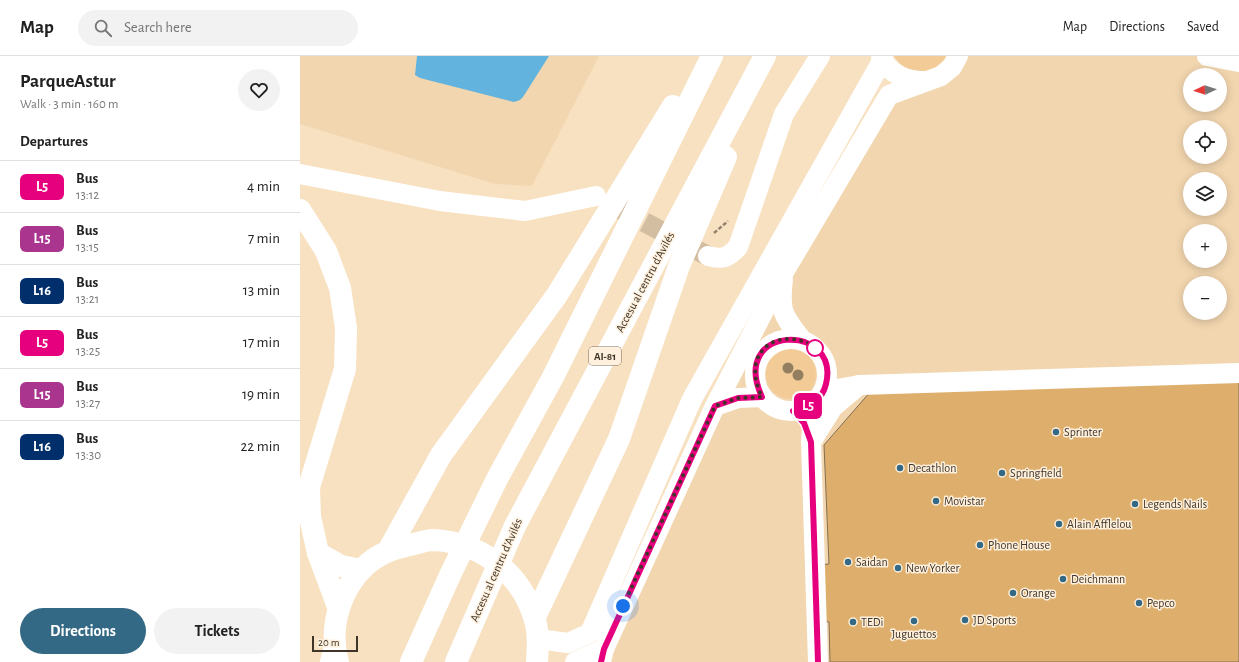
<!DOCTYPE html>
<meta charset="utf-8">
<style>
body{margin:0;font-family:"Alegreya Sans",sans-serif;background:#f2f2f2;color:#222;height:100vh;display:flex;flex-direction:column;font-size:15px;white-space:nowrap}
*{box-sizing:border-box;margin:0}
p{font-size:13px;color:#767676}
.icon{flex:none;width:22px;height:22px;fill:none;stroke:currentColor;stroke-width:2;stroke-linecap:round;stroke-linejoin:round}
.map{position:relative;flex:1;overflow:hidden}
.drawer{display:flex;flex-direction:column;background:#fff;width:300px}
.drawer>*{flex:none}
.badge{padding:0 8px;border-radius:6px;font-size:14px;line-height:26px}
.needle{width:26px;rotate:266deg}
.tools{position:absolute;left:883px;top:12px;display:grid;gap:8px}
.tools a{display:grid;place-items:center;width:44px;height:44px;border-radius:50%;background:#fff;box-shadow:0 2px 10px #0003;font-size:20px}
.scale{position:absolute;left:12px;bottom:10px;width:46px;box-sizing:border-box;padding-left:4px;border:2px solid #3e3428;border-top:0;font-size:11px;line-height:14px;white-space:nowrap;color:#3e3428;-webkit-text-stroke:3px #fef0dc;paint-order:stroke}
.you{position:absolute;width:20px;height:20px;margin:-10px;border:3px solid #fff;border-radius:50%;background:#1a73e8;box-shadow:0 0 0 6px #1a73e833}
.map>.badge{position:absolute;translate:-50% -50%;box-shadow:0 0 0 2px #fff}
h2{padding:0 20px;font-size:15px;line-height:36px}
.round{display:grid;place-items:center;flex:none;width:42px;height:42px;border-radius:21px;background:#f2f2f2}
.headline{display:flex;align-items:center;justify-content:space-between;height:68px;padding:0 20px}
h1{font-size:19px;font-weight:600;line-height:30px}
.button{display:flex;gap:8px;margin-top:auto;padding:8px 20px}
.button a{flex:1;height:46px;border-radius:24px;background:#346985;color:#fff;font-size:16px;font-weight:600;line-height:46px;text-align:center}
.button a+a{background:#f2f2f2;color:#222}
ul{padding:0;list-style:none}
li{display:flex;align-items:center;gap:12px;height:52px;padding:0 20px;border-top:1px solid #e0e0e0}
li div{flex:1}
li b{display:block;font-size:15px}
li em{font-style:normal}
li .badge{min-width:44px;font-weight:700;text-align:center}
header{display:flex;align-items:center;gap:24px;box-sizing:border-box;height:56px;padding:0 20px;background:#fff;border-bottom:1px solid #e0e0e0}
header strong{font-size:19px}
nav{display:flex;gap:22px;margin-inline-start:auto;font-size:14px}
.search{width:280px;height:36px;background:#f2f2f2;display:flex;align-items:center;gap:10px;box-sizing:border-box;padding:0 14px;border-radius:22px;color:#767676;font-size:15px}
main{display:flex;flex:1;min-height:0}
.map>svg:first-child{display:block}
</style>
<header>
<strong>Map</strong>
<div class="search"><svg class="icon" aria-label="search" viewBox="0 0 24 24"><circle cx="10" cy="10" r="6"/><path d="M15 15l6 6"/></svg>Search here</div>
<nav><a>Map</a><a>Directions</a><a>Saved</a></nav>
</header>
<main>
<section class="drawer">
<div class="headline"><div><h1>ParqueAstur</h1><p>Walk · 3 min · 160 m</p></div><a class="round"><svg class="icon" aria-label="heart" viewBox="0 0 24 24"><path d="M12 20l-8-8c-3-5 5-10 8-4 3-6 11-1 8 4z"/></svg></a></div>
<h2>Departures</h2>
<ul>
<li><span class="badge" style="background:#e6007e;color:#fff">L5</span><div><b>Bus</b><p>13:12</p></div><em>4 min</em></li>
<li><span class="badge" style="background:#a9358e;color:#fff">L15</span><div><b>Bus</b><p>13:15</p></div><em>7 min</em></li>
<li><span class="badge" style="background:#002f6c;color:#fff">L16</span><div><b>Bus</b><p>13:21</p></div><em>13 min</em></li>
<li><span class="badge" style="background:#e6007e;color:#fff">L5</span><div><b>Bus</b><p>13:25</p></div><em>17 min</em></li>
<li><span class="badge" style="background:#a9358e;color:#fff">L15</span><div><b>Bus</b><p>13:27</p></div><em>19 min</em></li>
<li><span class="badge" style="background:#002f6c;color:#fff">L16</span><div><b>Bus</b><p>13:30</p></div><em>22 min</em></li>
</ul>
<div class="button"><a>Directions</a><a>Tickets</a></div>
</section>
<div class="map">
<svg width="939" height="606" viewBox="0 0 939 606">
<rect width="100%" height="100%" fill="#f8e1c1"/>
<g fill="#f2d6af" fill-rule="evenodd">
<path d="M0,0H299L232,130L195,128L0,68Z"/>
<path d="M658,0H907L939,6V606H301L415,350L589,39ZM890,19H920V49H890ZM890,71H920V101H890ZM890,123H920V153H890ZM890,175H920V205H890ZM890,227H920V257H890Z"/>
</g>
<g fill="#f2cb96">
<path d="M594,0H646C634,22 606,20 594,0Z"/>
<circle cx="491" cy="318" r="25"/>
</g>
<path fill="#62b3de" d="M117,0H249L223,41L220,44L214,46L120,22L115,19Z"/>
<path fill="#deaf6c" stroke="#826e50" d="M939,322V606H530L529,566L519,565L517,509L529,508L524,389L571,335Z"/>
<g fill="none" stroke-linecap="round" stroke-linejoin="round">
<path stroke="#d3bea2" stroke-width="20" stroke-dasharray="20 10" stroke-linecap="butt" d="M318,152L408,200"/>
<path stroke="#93836e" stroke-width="2.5" stroke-dasharray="4 2" stroke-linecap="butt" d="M414,177L428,165"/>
<g stroke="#fff" stroke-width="20">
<path d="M581,0C589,19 608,26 627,25"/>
<path d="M907,0L939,6"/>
<path d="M0,118L140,145L225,155L296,140"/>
<path d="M408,200C422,204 428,202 438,191L484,58L520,0"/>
<path d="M483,223C479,256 483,259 502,284"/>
<circle cx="491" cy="319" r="36"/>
<path d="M524,335L560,329L939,317"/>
<path d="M514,348L511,386L518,606"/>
<path d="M415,350L438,342L462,341"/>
<path d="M513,383L533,351L559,329"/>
<path d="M238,583L268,587L290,577L392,343L583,3"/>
<path d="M275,606L304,593"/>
<path d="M301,606L304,593L415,350L484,216L589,39L641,20L652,11L658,0"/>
</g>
<g stroke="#fff" stroke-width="22">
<path d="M0,154L26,195L40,232L46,272L45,313L9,431L10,461L18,497L38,551"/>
<path d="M18,497L41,510L61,514"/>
<path d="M38,606C26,564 47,512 89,495C95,492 103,491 109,489C117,488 125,484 133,484C180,486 220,516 234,561C239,575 238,591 237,606"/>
</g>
<g stroke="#fff" stroke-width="22">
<path d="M88,495L141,399L257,239L373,50"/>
<path d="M235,561L319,383L379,210L426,101"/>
<path d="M31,606L34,594"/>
<path d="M111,606L151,517L198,421L253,321L412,0"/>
<path d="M156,606L215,470L465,0"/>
</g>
</g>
<g fill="#937e5f">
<circle cx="488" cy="312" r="5.5"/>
<circle cx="498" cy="319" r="5.5"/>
</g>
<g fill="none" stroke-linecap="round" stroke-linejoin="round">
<defs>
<path id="line" d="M301,606L304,593L415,350L438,342L462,341C428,268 541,266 526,328C522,345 509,351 493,355L504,367L511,386L518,606"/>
</defs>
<use href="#line" stroke="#fff" stroke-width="9"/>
<use href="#line" stroke="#e6007e" stroke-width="6"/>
<path stroke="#3e3428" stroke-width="4" stroke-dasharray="0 7.2" d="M323,550L415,350L438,342L462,341C455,327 451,308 462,295C474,279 502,280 515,292"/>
</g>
<circle fill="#fff" stroke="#e6007e" stroke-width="2" cx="515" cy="292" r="8"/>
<g fill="#346985" stroke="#fef0dc" stroke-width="1.5">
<circle cx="756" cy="376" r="4"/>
<circle cx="600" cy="412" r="4"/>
<circle cx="702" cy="417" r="4"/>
<circle cx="636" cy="445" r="4"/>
<circle cx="835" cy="448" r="4"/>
<circle cx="759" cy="468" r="4"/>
<circle cx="680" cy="489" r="4"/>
<circle cx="548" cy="506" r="4"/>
<circle cx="598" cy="512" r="4"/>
<circle cx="763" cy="523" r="4"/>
<circle cx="713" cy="537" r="4"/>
<circle cx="839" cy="547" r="4"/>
<circle cx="665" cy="564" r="4"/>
<circle cx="614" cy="565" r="4"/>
<circle cx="553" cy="566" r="4"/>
</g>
<g text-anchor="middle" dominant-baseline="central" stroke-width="3" stroke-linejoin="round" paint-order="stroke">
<rect fill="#fef0dc" stroke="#786c5e" stroke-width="1" x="289" y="291" width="32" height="18" rx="3"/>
<g font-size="11" font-weight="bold" fill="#3e3428">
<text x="305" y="300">AI-81</text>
</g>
<g font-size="12" fill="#3e3428" stroke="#fef0dc">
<text transform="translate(345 226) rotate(-62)">Accesu al centru d'Avilés</text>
<text transform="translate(196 514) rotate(-66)">Accesu al centru d'Avilés</text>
</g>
<g font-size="12" fill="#3e3428" stroke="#fef0dc" text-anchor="start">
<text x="764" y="376">Sprinter</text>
<text x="608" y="412">Decathlon</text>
<text x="710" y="417">Springfield</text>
<text x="644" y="445">Movistar</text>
<text x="843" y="448">Legends Nails</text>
<text x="767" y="468">Alain Afflelou</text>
<text x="688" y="489">Phone House</text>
<text x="556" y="506">Saidan</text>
<text x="606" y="512">New Yorker</text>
<text x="771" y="523">Deichmann</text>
<text x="721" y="537">Orange</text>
<text x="847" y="547">Pepco</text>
<text x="673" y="564">JD Sports</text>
<text x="561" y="566">TEDi</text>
<text x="614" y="578" text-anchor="middle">Juguettos</text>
</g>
</g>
</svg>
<div class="tools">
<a><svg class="needle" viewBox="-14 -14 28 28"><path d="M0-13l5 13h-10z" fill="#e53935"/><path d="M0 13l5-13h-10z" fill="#767676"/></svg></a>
<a><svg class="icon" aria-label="locate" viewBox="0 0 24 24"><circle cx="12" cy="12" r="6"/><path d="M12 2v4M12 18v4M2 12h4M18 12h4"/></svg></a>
<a><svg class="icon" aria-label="layers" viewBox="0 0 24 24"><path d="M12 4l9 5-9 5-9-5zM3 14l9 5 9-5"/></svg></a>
<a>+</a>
<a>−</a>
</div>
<div class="scale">20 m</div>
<div class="you" style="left:323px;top:550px"></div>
<b class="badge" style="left:508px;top:350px;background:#e6007e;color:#fff">L5</b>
</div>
</main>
